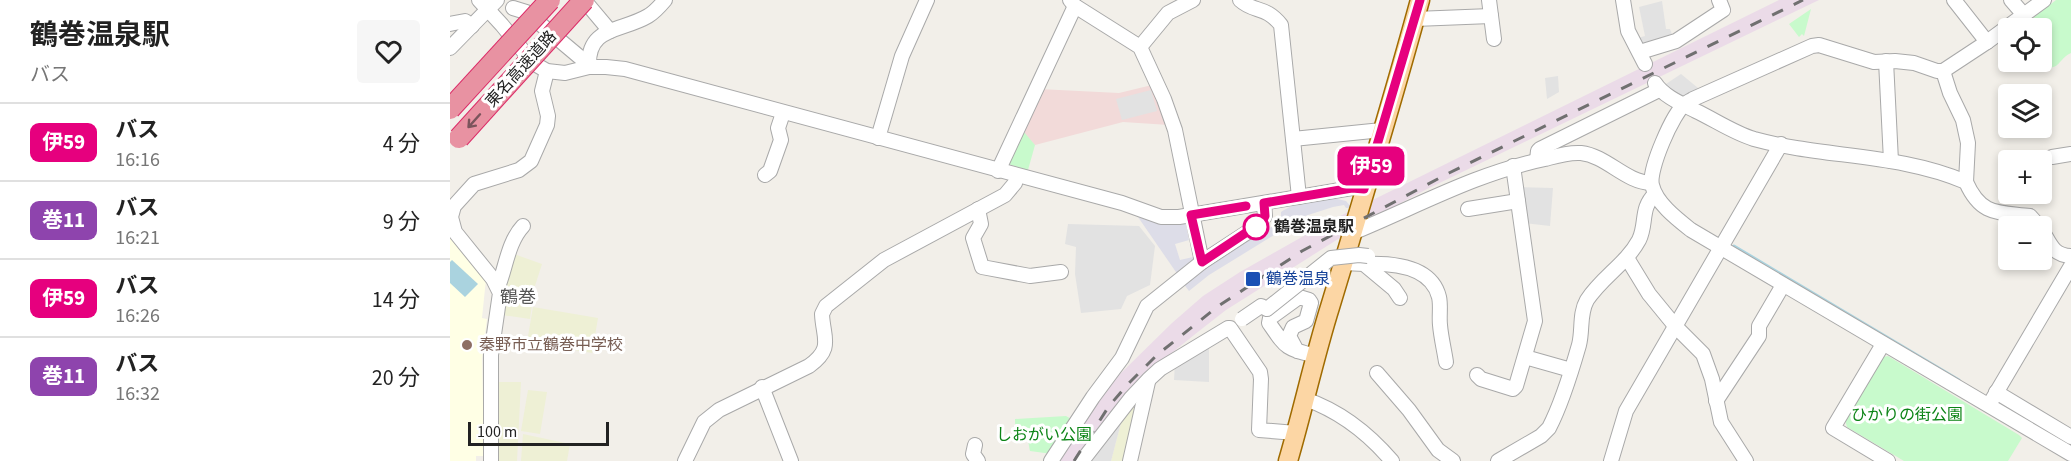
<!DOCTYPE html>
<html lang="ja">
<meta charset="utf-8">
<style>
body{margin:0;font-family:"Source Sans 3","Noto Sans JP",sans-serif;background:#f6f6f6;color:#222;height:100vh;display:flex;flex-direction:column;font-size:22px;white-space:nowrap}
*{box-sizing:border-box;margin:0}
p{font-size:20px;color:#767676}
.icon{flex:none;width:33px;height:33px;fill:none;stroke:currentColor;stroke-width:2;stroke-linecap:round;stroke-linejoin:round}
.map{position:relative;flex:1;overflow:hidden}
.details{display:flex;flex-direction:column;background:#fff;width:450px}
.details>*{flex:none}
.badge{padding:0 12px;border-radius:9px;font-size:21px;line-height:39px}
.tools{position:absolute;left:1548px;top:18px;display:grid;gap:12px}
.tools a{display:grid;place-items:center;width:54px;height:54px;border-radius:6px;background:#fff;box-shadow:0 3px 9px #0003;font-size:30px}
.scale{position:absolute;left:18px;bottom:15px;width:141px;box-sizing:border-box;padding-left:6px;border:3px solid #222;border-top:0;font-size:16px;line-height:21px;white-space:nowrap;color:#222;-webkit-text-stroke:4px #fff;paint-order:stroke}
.map>.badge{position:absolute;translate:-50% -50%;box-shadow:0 0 0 3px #fff}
.round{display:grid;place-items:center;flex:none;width:63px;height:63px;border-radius:6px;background:#f6f6f6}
.overview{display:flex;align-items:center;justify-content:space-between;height:102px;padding:0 30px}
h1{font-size:28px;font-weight:700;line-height:45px}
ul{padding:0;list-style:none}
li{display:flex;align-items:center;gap:18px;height:78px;padding:0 30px;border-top:2px solid #e0e0e0}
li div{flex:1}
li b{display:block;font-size:22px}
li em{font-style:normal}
li .badge{min-width:66px;font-weight:700;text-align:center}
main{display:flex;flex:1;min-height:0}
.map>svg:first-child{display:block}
</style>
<main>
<section class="details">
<div class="overview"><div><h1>鶴巻温泉駅</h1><p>バス</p></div><a class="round"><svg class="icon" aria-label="heart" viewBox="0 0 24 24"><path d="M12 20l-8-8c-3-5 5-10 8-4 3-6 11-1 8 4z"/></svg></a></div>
<ul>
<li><span class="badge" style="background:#e6007e;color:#fff">伊59</span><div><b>バス</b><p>16:16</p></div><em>4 分</em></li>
<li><span class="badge" style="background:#8e44ad;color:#fff">巻11</span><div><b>バス</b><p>16:21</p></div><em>9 分</em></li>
<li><span class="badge" style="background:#e6007e;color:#fff">伊59</span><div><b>バス</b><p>16:26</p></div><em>14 分</em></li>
<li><span class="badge" style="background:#8e44ad;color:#fff">巻11</span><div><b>バス</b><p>16:32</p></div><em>20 分</em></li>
</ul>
</section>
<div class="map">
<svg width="1621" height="461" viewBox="0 0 1621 461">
<rect width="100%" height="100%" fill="#f2efe9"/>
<path fill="#f2dad9" d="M702,85L719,125L673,122L585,145L569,131L589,89L669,93Z"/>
<path fill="#ebdbe8" d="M1329,0H1369L977,189L915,222L776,310L744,335L718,356L679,395L628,461H610L642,407L670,374L722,323L753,296L790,272L882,220Z"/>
<path fill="#ffffe5" d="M0,236L36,279L32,318L37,319L32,358L34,456H26V461H0Z"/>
<g fill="#eef0d5">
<path d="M64,254L92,264L84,289L80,319L52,315L58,275Z"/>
<path d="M83,307L148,318L142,353L77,342Z"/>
<path d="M46,382H71L67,461H45Z"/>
<path d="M78,390L97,392L90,434L71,431Z"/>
<path d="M687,400L689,407L676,461H661L672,419Z"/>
<path d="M73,434L120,444L117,461H71Z"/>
</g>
<g fill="#c8facc">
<path d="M1606,0H1621V53C1608,59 1610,71 1593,67L1592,28H1576L1574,25Z"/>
<path d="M1361,9L1354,36L1352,34L1349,37L1339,24Z"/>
<path d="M569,131L574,132L585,145L578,170L558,164Z"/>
<path d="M1438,356L1569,435L1572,438L1558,461H1454L1397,427L1395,420L1433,357Z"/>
<path d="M616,416L623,420L602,454L580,451C578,440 577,428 565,425V419Z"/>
</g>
<g fill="#e2e2e2">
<path d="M1212,1L1216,29H1220L1223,37L1195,48L1188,41V38L1195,36L1189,7Z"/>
<path d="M1231,74L1248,88L1231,99L1213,86Z"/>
<path d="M1108,76L1109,92L1097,99L1095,78Z"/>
<path d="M701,90L707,111L672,120L666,99Z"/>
<path d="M1069,187L1103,188L1100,226L1074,223Z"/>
<path d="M618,224L689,226L705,246L700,285L677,296L671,309L631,313L625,274L626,247L615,244Z"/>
<path d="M759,348V382L724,380L725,362Z"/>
<path d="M672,419L661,461H637Z"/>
</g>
<g fill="#dddde8">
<path d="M883,198L896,201L902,208H896L894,205L883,207L855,216L759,275L739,291L733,283L797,240L804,238L826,224L831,219V212L834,210L842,206Z"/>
<path d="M688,217L718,225L736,224L739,240L725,244L730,260L743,257L745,262L728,275Z"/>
</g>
<path fill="#aad3df" d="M2,260L28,284L15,297L0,283V262Z"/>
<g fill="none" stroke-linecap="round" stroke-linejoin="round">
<path stroke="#aad3df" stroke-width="3" d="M1284,246L1509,380"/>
<defs>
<g id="minor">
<path d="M29,0L52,25L83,63L97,71L115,73L139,67H156L175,69L672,203L711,217H729L902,188L914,189"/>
<path d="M134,0L160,31"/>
<path d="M620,0L625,6L690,47L714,99L725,130L752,262"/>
<path d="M790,0C804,13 815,5 831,25L849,197"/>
<path d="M1039,0L1044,39"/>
<path d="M1173,0L1178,31L1195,64"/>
<path d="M1504,0L1537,42"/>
<path d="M1561,0L1574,15"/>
<path d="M1594,0L1537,42L1493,71H1487L1464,63L1445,61L1424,62L1369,45L1362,46L1243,99C1240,101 1237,102 1235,104C1223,113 1198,170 1202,185C1206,203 1227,219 1241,230L1621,454"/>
<path d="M63,8L76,12L132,59"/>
<path d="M965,19L1041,16"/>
<path d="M0,24L15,21L22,26"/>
<path d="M690,47L718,13L743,0"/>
<path d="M0,48L47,0"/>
<path d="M1190,52L1226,41L1273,10L1269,0"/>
<path d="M1436,61L1441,161"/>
<path d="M139,67C137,26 171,32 198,16C205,12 210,6 215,0"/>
<path d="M1493,71L1500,93L1513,120L1518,143L1516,182"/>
<path d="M1205,83C1213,96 1232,104 1246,111C1265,120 1284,133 1304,139C1373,158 1449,153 1516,182C1531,216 1548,212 1580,216L1589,226"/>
<path d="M428,138L452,56L477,0"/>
<path d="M843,139L932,130"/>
<path d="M1602,157L1621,154"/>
<path d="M1087,160L1088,151L1090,149L1209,90"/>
<path d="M548,171L625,6"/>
<path d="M315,175L320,171L331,140L328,128L333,113"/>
<path d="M528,209L531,224L523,238L532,267L580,276L611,272"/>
<path d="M1018,209L1068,201"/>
<path d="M1592,230C1601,245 1603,255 1621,256"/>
<path d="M902,233C966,207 1026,173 1095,159C1106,156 1118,152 1131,153C1157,156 1175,182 1201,183"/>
<path d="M1177,258L1199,294L1226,327L1253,354L1262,379L1271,422L1296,461"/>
<path d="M894,263L914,264L944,289L950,298"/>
<path d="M914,264C939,263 981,265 989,297C991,305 989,316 990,325C991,337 994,349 996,362"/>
<path d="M48,287C56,267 58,242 73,226"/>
<path d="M1433,344L1383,428L1438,461"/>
<path d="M847,351L839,336L843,327L856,321L861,303L859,300L849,297L820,318L819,323C837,349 835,348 866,356"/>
<path d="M1075,357L1121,370"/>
<path d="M927,373L959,410L988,450L1003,461"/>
<path d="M1027,375L1031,379L1063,389L1066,386L1085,321L1063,166"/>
<path d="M312,387L341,461"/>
<path d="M1546,392L1621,437"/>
<path d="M855,399C890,411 918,433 942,461"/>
<path d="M1266,401L1309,336V326L1333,285"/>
<path d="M1539,405L1621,266"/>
<path d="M525,445L523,454L528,461"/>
<path d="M41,461V355L50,293L43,279L5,232L1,217L4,206L24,184L69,170L81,161L97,125L98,116L92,91L97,71"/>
<path d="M235,461L254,422L269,410L359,366C384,348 373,338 372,314L376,306L434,260L555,195L565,183L567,176"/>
<path d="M601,461L643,397L672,358L697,306L752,262L807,226L815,216L814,203"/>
<path d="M632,461L681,398L698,380L710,369L778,328H780L810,372L811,379L809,430L846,433"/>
<path d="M680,461L698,382"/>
<path d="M1048,461L1091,436L1099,428C1112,403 1121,373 1129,345C1133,330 1129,314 1137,300C1152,277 1176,264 1189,240C1197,224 1190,208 1205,194"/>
<path d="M1161,461L1176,411L1331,144"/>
</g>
<path id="major" d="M838,461C853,410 864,358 880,307C911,205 942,103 970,0"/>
</defs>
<use href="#minor" stroke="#a9a9a9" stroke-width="16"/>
<use href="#major" stroke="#a06b00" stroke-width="21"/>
<use href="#minor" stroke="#fff" stroke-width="14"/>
<use href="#major" stroke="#fcd6a4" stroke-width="18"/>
<path stroke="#707070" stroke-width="3" stroke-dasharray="12 12" stroke-linecap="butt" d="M624,461L659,406L680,382L707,355L767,307L852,251L999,173L1353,0"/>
<defs>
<path id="minor-bridge" d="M792,319L811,306L817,309L881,258L909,255L918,256"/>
<g id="highway-bridge">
<path d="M0,109L100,0"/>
<path d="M9,138L134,0"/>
</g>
</defs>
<use href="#minor-bridge" stroke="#a9a9a9" stroke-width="16" stroke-linecap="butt"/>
<use href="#highway-bridge" stroke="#dc2a67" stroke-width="22" stroke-linecap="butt"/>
<use href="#minor-bridge" stroke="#fff" stroke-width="14"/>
<use href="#highway-bridge" stroke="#e892a2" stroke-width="20"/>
</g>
<defs><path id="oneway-shaft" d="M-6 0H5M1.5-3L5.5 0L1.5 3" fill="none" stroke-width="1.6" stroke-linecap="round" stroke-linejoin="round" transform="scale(1.5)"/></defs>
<use stroke="#7b545c" href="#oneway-shaft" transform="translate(24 121) rotate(132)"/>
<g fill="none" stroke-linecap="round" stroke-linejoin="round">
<defs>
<path id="line" d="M796,206L741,215L752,262L812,222L815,216L814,203L902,188L914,189L970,0"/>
</defs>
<use href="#line" stroke="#fff" stroke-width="14"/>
<use href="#line" stroke="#e6007e" stroke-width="9"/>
</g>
<circle fill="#fff" stroke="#e6007e" stroke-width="3" cx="806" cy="227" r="12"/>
<rect fill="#1a4fb4" stroke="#fff" stroke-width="2" x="795" y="271" width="16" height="16" rx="3"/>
<circle fill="#8d6e63" stroke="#fff" stroke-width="2" cx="17" cy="345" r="6"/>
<g text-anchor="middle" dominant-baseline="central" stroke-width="6" stroke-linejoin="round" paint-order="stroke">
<g font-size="16" fill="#222" stroke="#fff">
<text transform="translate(71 69) rotate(-48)">東名高速道路</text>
</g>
<g font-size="16" font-weight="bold" fill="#222" stroke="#fff" text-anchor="start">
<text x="824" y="227">鶴巻温泉駅</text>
</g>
<g font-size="16" fill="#164399" stroke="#fff" text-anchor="start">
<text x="816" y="279">鶴巻温泉</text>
</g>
<g font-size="16" fill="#785e54" stroke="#fff" text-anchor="start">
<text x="29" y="345">秦野市立鶴巻中学校</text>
</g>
<g font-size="16" fill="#0c8416" stroke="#fff">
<text x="1457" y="415">ひかりの街公園</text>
<text x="594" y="435">しおがい公園</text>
</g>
<g font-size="18" fill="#555" stroke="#fff">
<text x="68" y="297">鶴巻</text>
</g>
</g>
</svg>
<div class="tools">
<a><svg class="icon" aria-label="locate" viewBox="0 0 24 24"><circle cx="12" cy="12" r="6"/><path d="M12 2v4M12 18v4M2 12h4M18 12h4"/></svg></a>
<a><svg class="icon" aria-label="layers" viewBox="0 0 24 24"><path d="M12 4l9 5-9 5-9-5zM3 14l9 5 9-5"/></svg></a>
<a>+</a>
<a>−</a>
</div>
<div class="scale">100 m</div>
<b class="badge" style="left:921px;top:166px;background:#e6007e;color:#fff">伊59</b>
</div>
</main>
